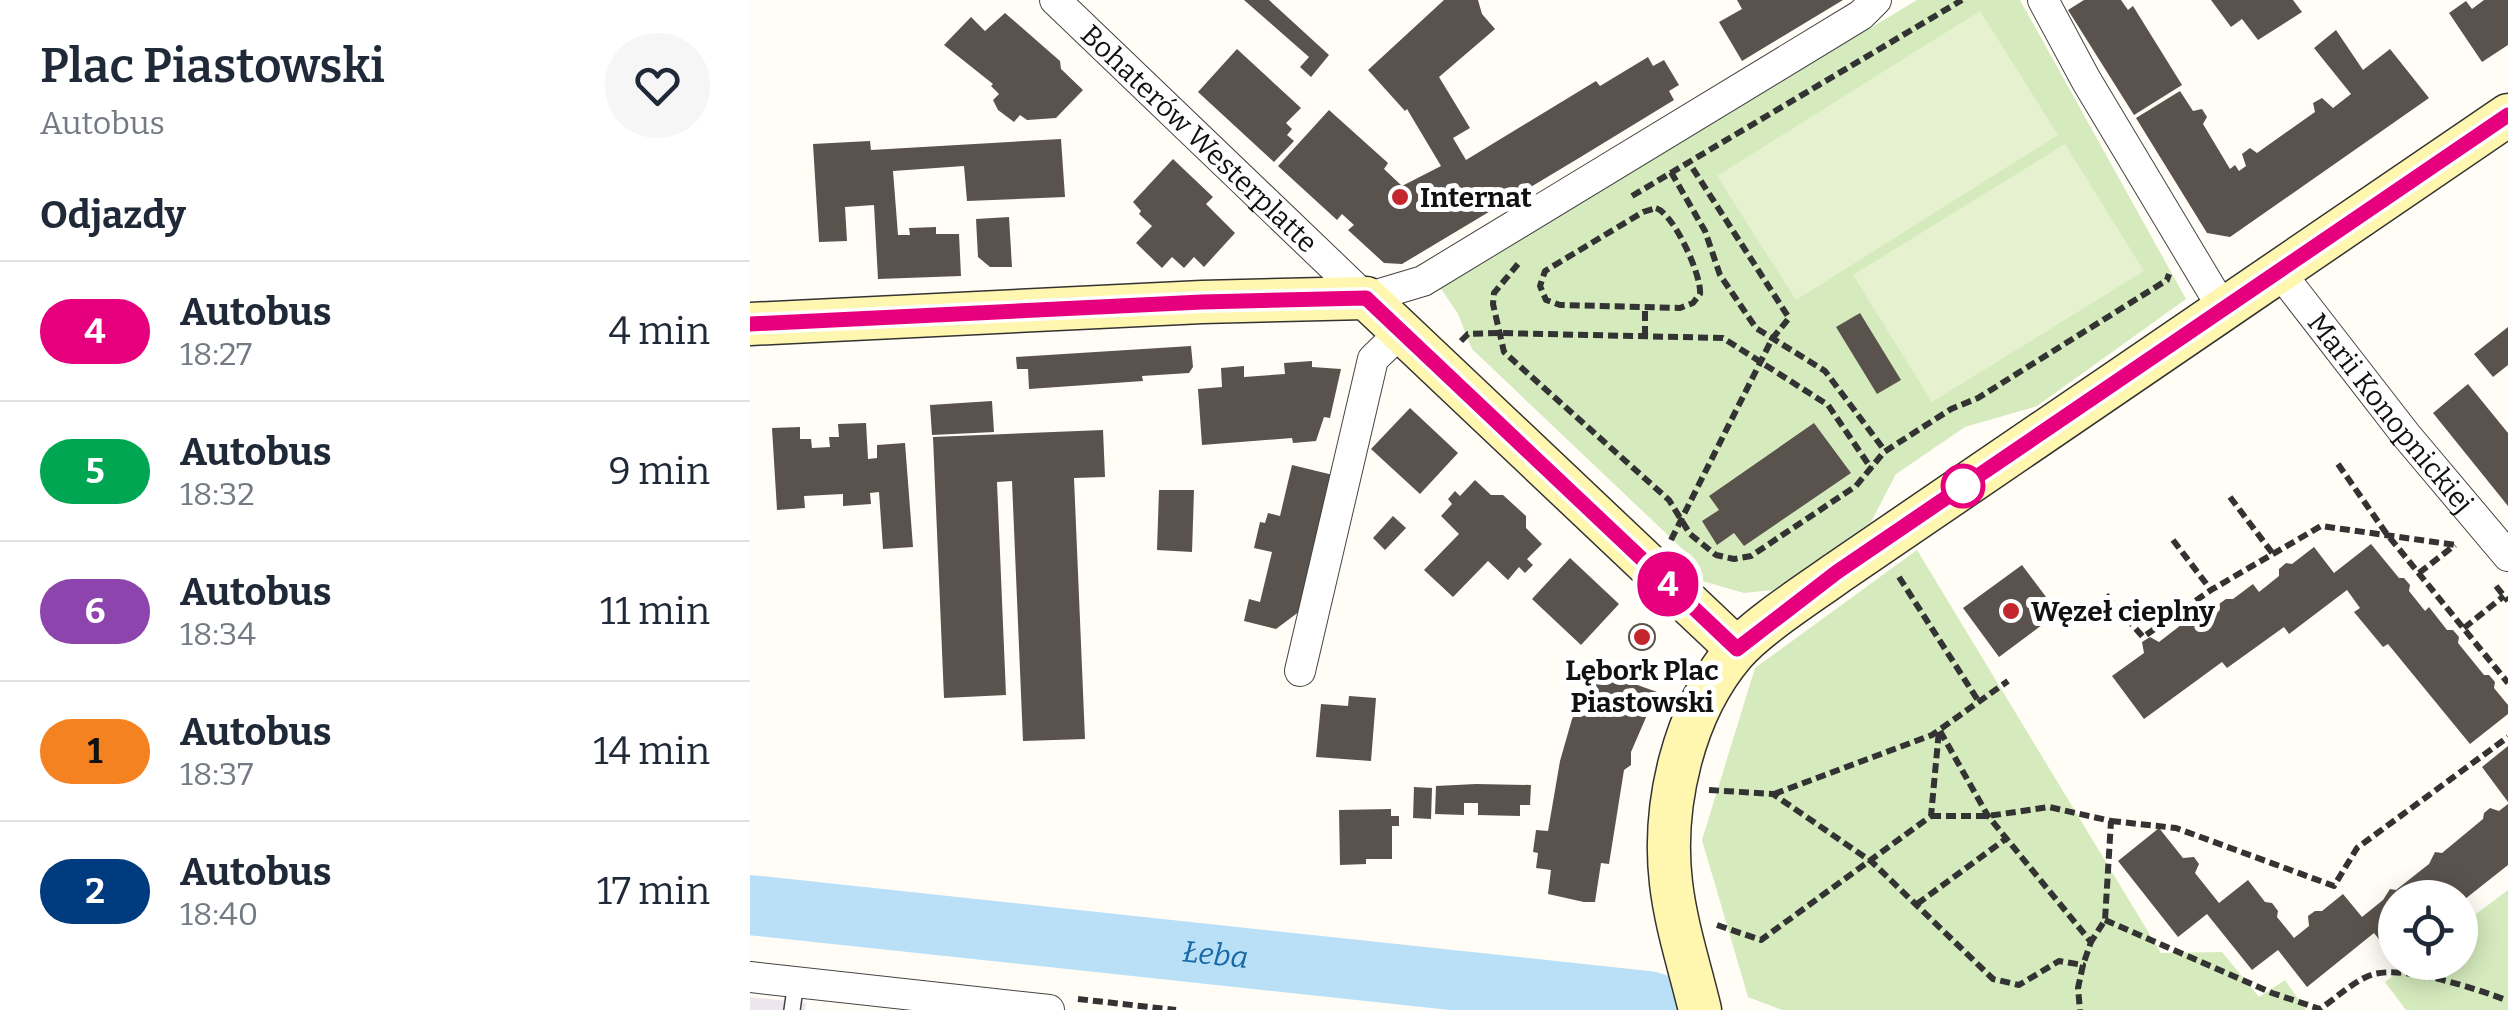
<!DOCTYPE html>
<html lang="pl">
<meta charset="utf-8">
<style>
body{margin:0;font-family:Bitter,serif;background:#f6f6f7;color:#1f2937;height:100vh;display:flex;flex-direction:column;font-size:38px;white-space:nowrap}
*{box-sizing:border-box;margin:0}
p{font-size:32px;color:#747a83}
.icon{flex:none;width:55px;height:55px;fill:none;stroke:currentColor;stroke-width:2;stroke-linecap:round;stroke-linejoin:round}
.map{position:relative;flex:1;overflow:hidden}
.details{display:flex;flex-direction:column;background:#fff;width:750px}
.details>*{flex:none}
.badge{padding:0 20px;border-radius:32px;font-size:35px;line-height:65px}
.buttons{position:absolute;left:1628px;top:880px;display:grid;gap:20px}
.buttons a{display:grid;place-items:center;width:100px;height:100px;border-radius:50%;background:#fff;box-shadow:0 5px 25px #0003;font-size:50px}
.map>.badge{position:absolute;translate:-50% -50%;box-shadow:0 0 0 5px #fff}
h2{padding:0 40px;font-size:38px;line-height:90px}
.round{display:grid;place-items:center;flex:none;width:105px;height:105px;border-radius:52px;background:#f6f6f7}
.headline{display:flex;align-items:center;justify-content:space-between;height:170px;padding:0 40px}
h1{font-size:48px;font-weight:600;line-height:75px}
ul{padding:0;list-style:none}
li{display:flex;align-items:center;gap:30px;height:140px;padding:0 40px;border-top:2px solid #e0e1e3}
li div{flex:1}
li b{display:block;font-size:38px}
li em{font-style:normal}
li .badge{min-width:110px;font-weight:700;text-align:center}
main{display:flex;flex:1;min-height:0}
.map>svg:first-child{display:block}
</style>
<main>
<section class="details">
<div class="headline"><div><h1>Plac Piastowski</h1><p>Autobus</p></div><a class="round"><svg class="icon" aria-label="heart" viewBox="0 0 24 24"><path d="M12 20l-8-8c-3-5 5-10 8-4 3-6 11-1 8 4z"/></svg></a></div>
<h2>Odjazdy</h2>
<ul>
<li><span class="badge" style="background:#e6007e;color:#fff">4</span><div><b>Autobus</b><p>18:27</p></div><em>4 min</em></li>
<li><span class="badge" style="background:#00a651;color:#fff">5</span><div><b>Autobus</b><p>18:32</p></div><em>9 min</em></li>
<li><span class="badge" style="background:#8e44ad;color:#fff">6</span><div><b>Autobus</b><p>18:34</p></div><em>11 min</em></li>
<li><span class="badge" style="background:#f58220;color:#111">1</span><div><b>Autobus</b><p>18:37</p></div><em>14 min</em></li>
<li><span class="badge" style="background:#003b80;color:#fff">2</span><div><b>Autobus</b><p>18:40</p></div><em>17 min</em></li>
</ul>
</section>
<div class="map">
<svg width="1758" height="1010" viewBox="0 0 1758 1010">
<rect width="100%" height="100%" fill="#fffdf5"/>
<path fill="#eee6ef" d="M0,997L56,1003L55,1010H0Z"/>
<g fill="#d5ebbd">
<path d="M1167,0H1270L1436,299L1287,406L1215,427L1146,474L1121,522L1023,590L994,593L945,579L943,559L722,349L708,314L690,287Z"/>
<path d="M1167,550L1411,953L1472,952L1509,997L1535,980L1556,1010H1032L998,997L952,840L1005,668Z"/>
<path d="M1758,890V1010H1656L1635,982L1661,963L1710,962V926Z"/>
</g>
<g fill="#e6f2cf">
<path d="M1230,11L1308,135L1046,300L967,176Z"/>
<path d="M1315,144L1394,271L1182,402L1103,275Z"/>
</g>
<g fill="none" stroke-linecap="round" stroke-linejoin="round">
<path stroke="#b9e0f7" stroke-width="60" id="s1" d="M0,905L898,1001L927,1010"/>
</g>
<g fill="#5a524d">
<path d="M494,0H519L579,55L561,77L550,67L559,57Z"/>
<path d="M694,0H728L732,14L745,29L689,77L720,128L703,138L716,160L846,81L850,86L898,57L903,66L914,60L929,85L919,91L924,100L829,158L652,264L634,263L598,230L604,225L592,214L587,220L528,166L579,110L638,163L634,169L652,186L691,166L657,109L655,111L618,70Z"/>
<path d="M987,0H1093L992,61L969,22L992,9Z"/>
<path d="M1334,0H1371L1378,10L1383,6L1432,85L1384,115L1318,10Z"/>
<path d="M1461,0H1543L1552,12L1508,40L1492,19L1481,27Z"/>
<path d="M1734,0H1758V45L1732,62L1699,13L1716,1L1722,9Z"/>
<path d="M255,13L310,61L311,69L333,90L306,118L277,120L270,115L264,122L248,110L243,100L249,94L241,86L243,84L194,45L221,17L235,31Z"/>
<path d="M1586,30L1613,70L1640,49L1679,98L1480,237L1457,233L1386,118L1430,91L1443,111L1452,109L1457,117L1453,124L1480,169L1485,165L1489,171L1496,166L1492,154L1500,148L1507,153L1565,112L1563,103L1572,98L1583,108L1601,94L1564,48Z"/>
<path d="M487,49L551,108L536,123L542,129L537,135L544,141L524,162L448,92Z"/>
<path d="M311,139L315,197L217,201L214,166L143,171L148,235H160L159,228L186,227V234H209L211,276L128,279L124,205L95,207L97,241L69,242L63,144L120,141L121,150Z"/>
<path d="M423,159L463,197L456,204L485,233L454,267L444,257L434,268L422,257L412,268L386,243L402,226L389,214L391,211L383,202Z"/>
<path d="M259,217L262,267H240L228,257L226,219Z"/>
<path d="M1110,313L1151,380L1127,394L1086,327Z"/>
<path d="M1758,327V365L1743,377L1724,354Z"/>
<path d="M441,346L443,367L439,373L392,376L393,381L279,389L278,369H267L266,357Z"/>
<path d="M562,361V367L591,369L580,418L574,417L566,441L543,443L542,438L452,445L448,389L472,387L471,368L494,366V377L535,374L534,363Z"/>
<path d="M1718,384L1758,433V506L1683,413Z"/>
<path d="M242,401L244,432L182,435L180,405Z"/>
<path d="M660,408L708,453L670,494L621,449Z"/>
<path d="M116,423L118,459L127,458V445L155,443L163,547L133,549L129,492L120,493L121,504L93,506V494L54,496L55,508L27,510L22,428L50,427V439H61L62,448L80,447L79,437H89L88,424Z"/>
<path d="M1064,423L1101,473L994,546L984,533L967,545L952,521L969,510L959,496Z"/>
<path d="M353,430L355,477L324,478L335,739L273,741L262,481L247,482L256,695L194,698L183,437Z"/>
<path d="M542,465L583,475L550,611L526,629L494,621L499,599L510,602L522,552L504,548L510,522L515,523L518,513L530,516Z"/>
<path d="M725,480L741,495H753L776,516V528L792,544L777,559L783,565L775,573L769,567L758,580L738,561L703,597L674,570L709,534L691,516L702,504L698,499L705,491L710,496Z"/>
<path d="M409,490H444L442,552L407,550Z"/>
<path d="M643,516L656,528L635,550L623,538Z"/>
<path d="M1621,544L1649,578H1654L1660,585L1659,591L1675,611L1679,607L1697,630H1703L1709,637L1708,643L1734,675H1739L1745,682L1744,688L1758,705V714L1720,744L1638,644L1633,647L1604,612L1610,608L1597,590L1539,634L1534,627L1477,668L1472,662L1394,719L1362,676L1394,653L1392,642L1400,637L1409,642L1440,618L1446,626L1468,610L1469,604L1476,599H1483L1503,584L1509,592L1529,576V569L1536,563L1542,564L1564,547L1584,573Z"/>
<path d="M820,558L869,604L831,645L782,599Z"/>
<path d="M1272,565L1308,613L1249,657L1213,608Z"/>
<circle cx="892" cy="637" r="14"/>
<path d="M846,670L907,692L881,752V765L874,770L859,864L851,863L845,902H834L798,894L801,870L786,868L788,853L783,852L786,830L798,831L810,761L822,719Z"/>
<path d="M599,696L626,698L621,761L566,757L571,704L598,706Z"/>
<path d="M1758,746V802L1732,767Z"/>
<path d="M726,784L781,785L780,805H770V816L728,815V803H714V815L685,814L686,786Z"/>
<path d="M664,787L682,788L681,819L663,818Z"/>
<path d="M1758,804V865L1710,903V898H1645V955L1643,957L1624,933L1557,987L1528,950L1502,970L1457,914L1428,937L1368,861L1409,828L1433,858L1444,857L1449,864L1445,873L1469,903L1498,880L1515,902L1522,903L1528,911L1527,917L1544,938L1559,926L1558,916L1565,911H1572L1593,894L1612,917L1633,900L1640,889L1646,890L1679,864L1685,852L1692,853L1733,819L1734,813L1740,808L1749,811Z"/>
<path d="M641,809V816H649V826H642V859H616V864L590,865L589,810Z"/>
</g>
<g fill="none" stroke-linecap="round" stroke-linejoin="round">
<defs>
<path id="lane" d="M42,1010L46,982"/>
<g id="street">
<path id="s2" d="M305,0L616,298L673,281L1111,15L1126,0"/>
<path d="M1293,0L1336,80L1472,307"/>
<path id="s3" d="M1528,270L1656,435L1758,556"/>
<path d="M550,671L623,359L651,332"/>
<path d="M0,977L299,1010"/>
</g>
<g id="secondary">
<path d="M0,324L452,302L616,298L987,649"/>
<path d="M950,1010C940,968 926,926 921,883C912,806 933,713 984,653C1006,627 1058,594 1087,573L1758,115"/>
</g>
</defs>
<use href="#lane" stroke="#444" stroke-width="18"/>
<use href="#street" stroke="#444" stroke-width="32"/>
<use href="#secondary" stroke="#333" stroke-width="45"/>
<g stroke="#333" stroke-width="6" stroke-dasharray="10 5" stroke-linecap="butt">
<path d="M921,172L955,231L970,275L1006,328L1075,371L1135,451"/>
<path d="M882,196L1212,0"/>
<path d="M906,208C924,214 952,276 950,294L943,303L930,308L810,305L796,300L790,286L795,271L893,212Z"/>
<path d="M768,264L744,293L743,304L754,352L919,500L940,534L966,555L984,559L1001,556L1106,486L1134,452L1201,409L1228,398L1417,280L1419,274"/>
<path d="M895,336V306"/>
<path d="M711,341L718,334L748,333L973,338L1078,405L1121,468"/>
<path d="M1588,464L1636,533L1758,683"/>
<path d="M1480,497L1523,554"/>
<path d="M921,540L1022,339L1039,318L938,161"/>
<path d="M1423,540L1461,590"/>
<path d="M1669,573L1705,545"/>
<path d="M1149,577L1229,702"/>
<path d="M1746,586L1758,601"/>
<path d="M1356,595L1393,637L1461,590L1571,526L1706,545"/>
<path d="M1714,628L1754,596"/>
<path d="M1190,731L1238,816L1341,942L1333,965"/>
<path d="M959,790L1023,794L1122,862L1243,979L1269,985L1309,961L1333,965L1328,988L1330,1010"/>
<path d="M1024,794L1182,735L1258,681"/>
<path d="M1181,816H1238L1299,807L1361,821L1355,920L1341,942"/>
<path d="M1361,821L1426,828L1584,886L1607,848L1758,737"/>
<path d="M1167,904L1257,838"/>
<path d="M1355,920L1522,993L1570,1009C1586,998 1606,979 1624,974C1656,966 1725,988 1756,1000"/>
<path d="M967,925L1011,940L1181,816L1189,730"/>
<path d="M328,999L426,1010"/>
</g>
<use href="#lane" stroke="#fff" stroke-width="15"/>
<use href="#street" stroke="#fff" stroke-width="30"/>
<use href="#secondary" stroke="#fff6b0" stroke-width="42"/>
</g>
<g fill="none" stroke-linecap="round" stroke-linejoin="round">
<defs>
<path id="line" d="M0,324L452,302L616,298L987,649L1087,572L1758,115"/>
</defs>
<use href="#line" stroke="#fff" stroke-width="22"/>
<use href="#line" stroke="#e6007e" stroke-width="15"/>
</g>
<g fill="#c4262e" stroke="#fff" stroke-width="4">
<circle cx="650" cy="197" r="10"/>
<circle cx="1261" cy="611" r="10"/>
<circle cx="892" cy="637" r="10"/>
</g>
<circle fill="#fff" stroke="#e6007e" stroke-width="5" cx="1213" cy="486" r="20"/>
<g text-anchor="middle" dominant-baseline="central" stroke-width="10" stroke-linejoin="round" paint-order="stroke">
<g font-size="28" fill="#111" stroke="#fff">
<text stroke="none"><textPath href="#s2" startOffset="200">Bohaterów Westerplatte</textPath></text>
<text stroke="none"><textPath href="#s3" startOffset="182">Marii Konopnickiej</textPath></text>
</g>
<g font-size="28" font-weight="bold" fill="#111" stroke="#fff" text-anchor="start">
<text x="670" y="197">Internat</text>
<text x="1281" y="611">Węzeł cieplny</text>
<text x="892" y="670" text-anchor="middle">Lębork Plac<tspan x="892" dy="32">Piastowski</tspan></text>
</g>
<g font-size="30" font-style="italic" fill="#1768a6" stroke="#fff">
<text stroke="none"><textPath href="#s1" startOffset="468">Łeba</textPath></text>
</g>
</g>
</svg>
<div class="buttons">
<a><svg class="icon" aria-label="locate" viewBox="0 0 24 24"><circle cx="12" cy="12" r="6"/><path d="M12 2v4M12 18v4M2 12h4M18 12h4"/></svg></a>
</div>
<b class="badge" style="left:918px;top:584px;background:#e6007e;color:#fff">4</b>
</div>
</main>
